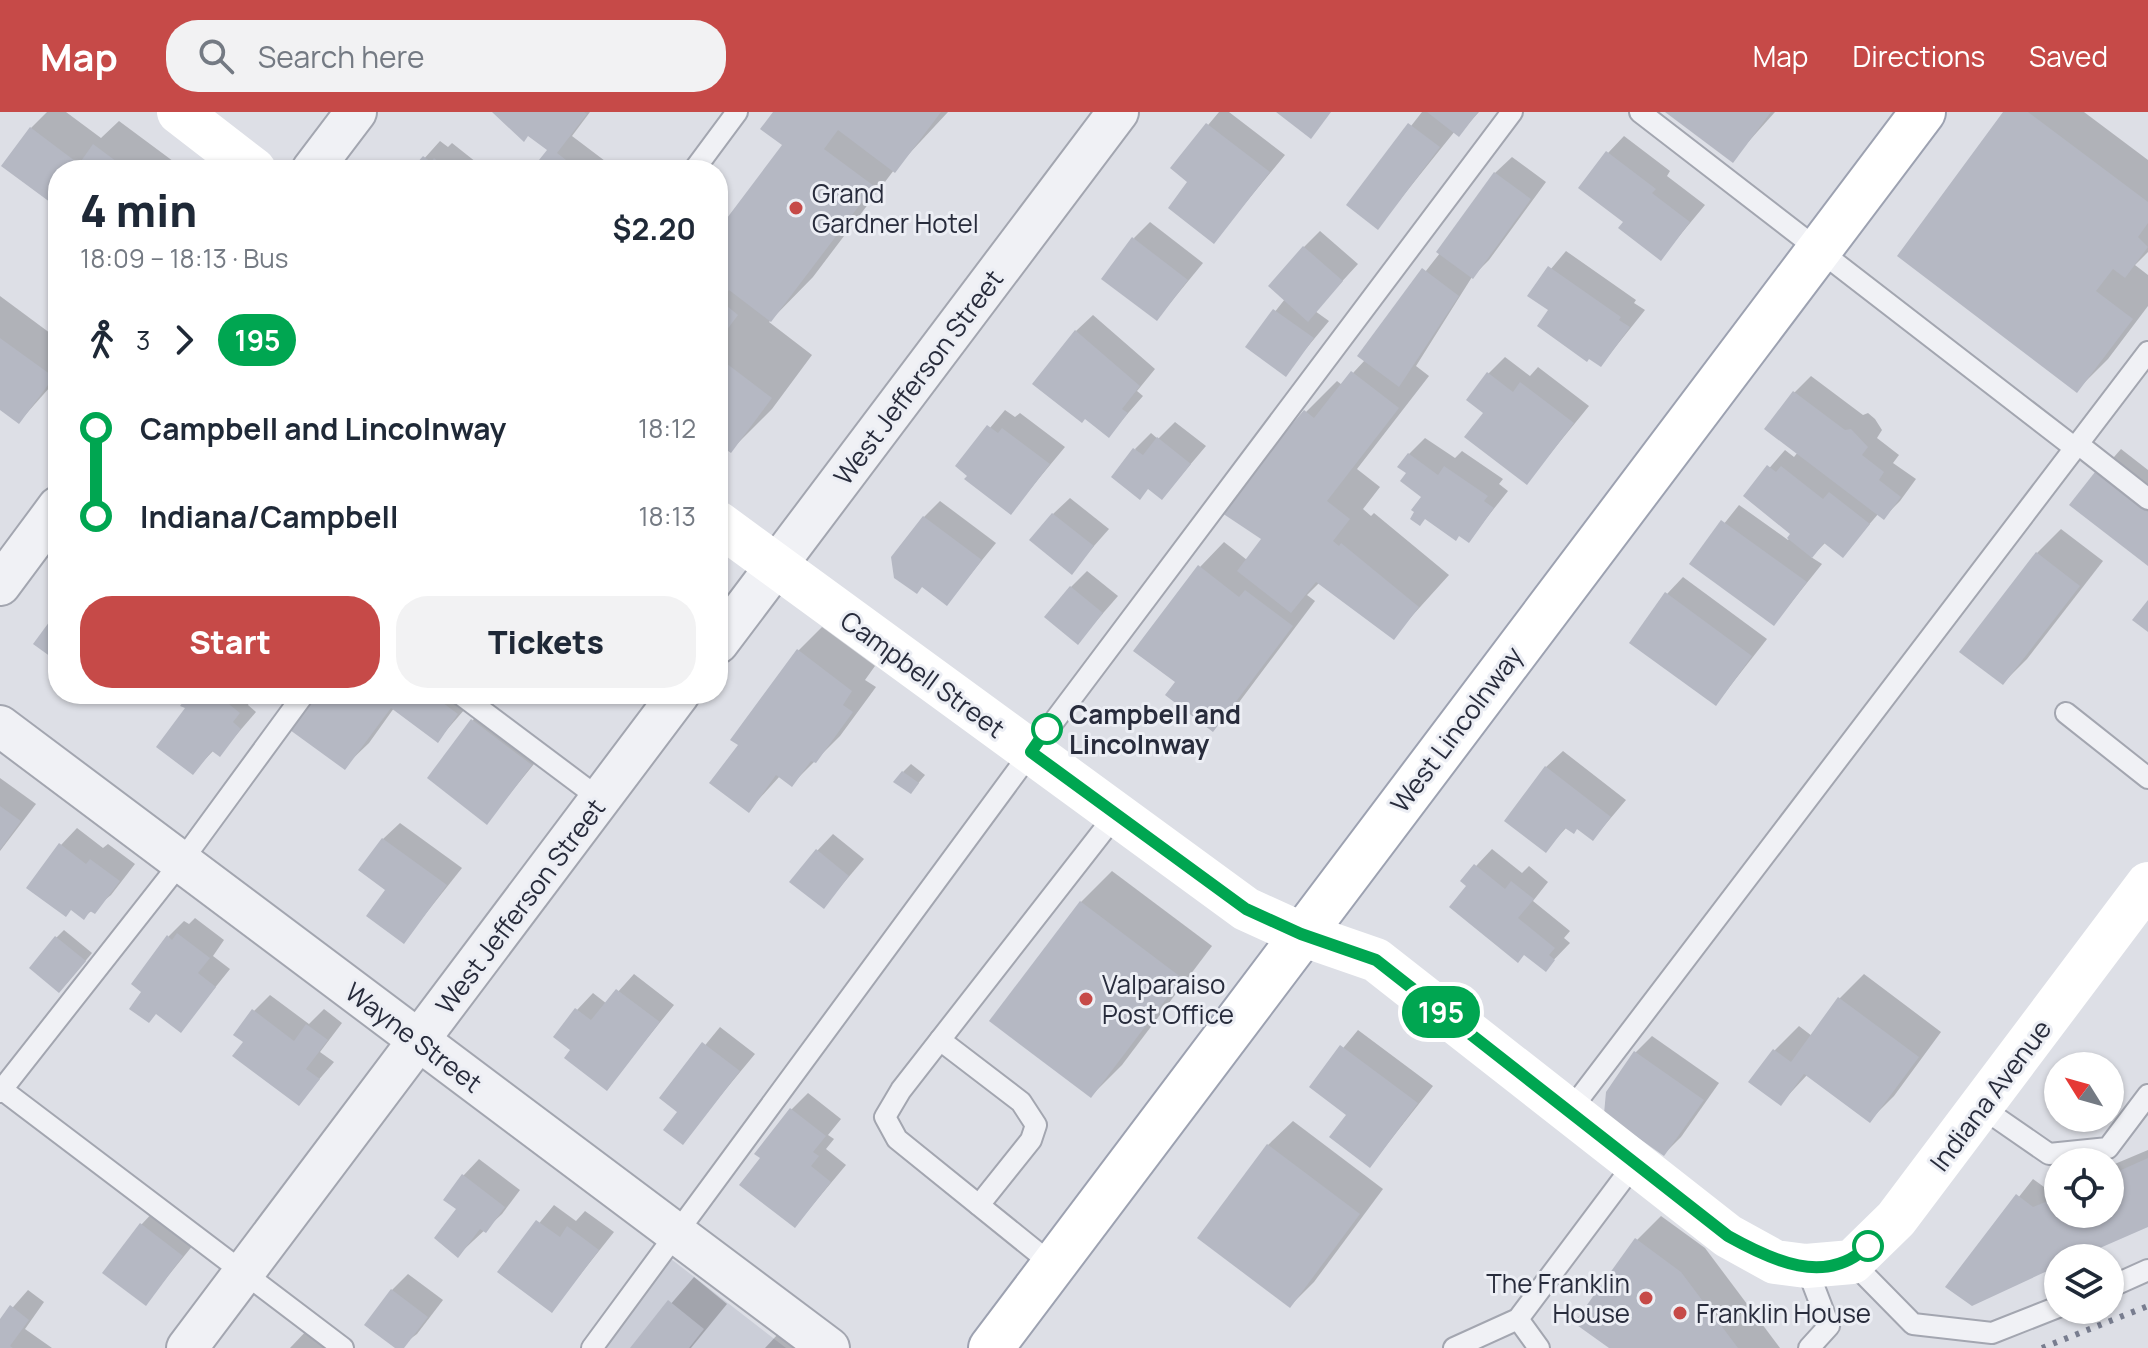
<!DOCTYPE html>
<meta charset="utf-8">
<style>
body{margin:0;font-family:Manrope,sans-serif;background:#f2f2f3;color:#1f2937;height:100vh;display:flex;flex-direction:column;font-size:30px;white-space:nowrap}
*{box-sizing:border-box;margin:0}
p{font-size:26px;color:#747a83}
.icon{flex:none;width:44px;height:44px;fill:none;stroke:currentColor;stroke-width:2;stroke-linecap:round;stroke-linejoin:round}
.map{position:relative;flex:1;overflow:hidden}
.details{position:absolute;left:48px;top:48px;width:680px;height:544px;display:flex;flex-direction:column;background:#fff;border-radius:32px;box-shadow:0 2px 6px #0004}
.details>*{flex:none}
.badge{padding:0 16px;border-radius:26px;font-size:28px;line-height:52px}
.needle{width:52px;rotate:307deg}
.controls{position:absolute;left:2044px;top:940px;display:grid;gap:16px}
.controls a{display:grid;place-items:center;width:80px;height:80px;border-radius:50%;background:#fff;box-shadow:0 2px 6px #0004;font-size:40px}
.map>.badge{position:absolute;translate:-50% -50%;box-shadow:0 0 0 4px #fff}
.legs{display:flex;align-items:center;gap:12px;height:88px;padding:0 32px;font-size:26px}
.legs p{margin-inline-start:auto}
.headline{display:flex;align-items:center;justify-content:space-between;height:136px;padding:0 32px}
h1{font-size:44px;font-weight:800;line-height:60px}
.button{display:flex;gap:16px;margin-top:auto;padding:16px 32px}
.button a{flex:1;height:92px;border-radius:32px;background:#c64a48;color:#fff;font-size:32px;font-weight:800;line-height:92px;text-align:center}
.button a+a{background:#f2f2f3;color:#1f2937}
ul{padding:0 32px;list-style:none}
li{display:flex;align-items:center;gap:28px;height:88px;font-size:30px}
li i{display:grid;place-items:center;width:12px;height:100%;margin:0 10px;background:currentColor}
li i::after{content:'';width:20px;height:20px;margin:-10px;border:6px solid;border-radius:50%;background:#fff}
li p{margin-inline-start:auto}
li:first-child i{background:linear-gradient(#0000 50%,currentColor 0)}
li:last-child i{background:linear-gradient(currentColor 50%,#0000 0)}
header{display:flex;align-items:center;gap:48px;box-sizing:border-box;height:112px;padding:0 40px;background:#c64a48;color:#fff}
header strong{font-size:38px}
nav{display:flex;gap:44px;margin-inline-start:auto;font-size:28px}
.search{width:560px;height:72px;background:#f2f2f3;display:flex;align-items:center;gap:20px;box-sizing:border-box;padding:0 28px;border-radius:32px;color:#747a83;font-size:30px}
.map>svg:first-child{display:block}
</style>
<header>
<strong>Map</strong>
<div class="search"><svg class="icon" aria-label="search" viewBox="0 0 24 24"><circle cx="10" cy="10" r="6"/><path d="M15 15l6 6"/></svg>Search here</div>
<nav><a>Map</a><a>Directions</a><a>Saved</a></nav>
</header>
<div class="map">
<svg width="2148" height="1236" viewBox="0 0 2148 1236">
<rect width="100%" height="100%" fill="#dddfe6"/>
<path fill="#cbced8" d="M671,1147L786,1236H603Z"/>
<g fill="#0003">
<path d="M47,0H66L101,26L119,9L185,58H58V93L31,16Z"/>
<path d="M495,0H590L572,24L613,55L534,58L550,38Z"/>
<path d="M776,0H948L894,58L813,165L769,210L812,243L772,297L730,339L718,329V114L721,116L785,33Z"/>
<path d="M1219,0H1229L1285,43L1214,129L1190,69L1172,56Z"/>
<path d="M1422,0H1479L1459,22L1455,19L1378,115L1349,93Z"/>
<path d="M1668,0H1775L1732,48Z"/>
<path d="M2005,0H2084L2148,48V140L2135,153L2148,163V194L2108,247L2077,278Z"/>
<path d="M1624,24L1670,59L1667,64L1705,93L1661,146L1626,110L1608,41Z"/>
<path d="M440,29L448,35L452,31L486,58H414Z"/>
<path d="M1512,45L1546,70L1489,148L1472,165L1416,254L1429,264L1357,357L1380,375L1363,397L1371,404L1374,401L1449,463L1393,525L1320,470L1307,483L1315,489L1237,593L1213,617L1177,570L1200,455L1224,430L1247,448L1264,427L1306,300L1337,269L1342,273L1365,248L1360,243L1440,141L1495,61Z"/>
<path d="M1150,110L1203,151L1157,207L1134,126Z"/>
<path d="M1320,119L1358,152L1315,199L1329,209L1285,262L1247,235L1285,187L1304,135Z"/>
<path d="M1566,139L1636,188L1634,191L1645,198L1601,253L1550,198L1529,183Z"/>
<path d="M0,184L58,227V266L19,310L0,296Z"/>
<path d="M1093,203L1155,257L1137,279L1143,284L1109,323L1076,219Z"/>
<path d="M1505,245L1530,264L1538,255L1589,294L1527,370L1486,300L1488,262Z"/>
<path d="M1811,264L1863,303L1868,301L1875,307L1882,318L1877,326L1899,343L1893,351L1916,367L1900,389L1884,405L1879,401L1843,443L1826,430L1811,445L1822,452L1774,512L1692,452L1739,393L1788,428L1793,422L1746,383L1785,338L1794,345L1798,340L1794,281Z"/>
<path d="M1005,298L1015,305L1020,301L1065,335L1011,400L958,354Z"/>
<path d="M1175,310L1206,334L1162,386L1135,337L1151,321L1158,327Z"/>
<path d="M1425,326L1455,346L1462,339L1503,367L1499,372L1508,379L1469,428L1424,384L1408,360L1409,342Z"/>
<path d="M2121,337L2148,358V452L2072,393Z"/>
<path d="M1070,386L1109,417L1071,460L1053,402Z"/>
<path d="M940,389L996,431L947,491L924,405Z"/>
<path d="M2061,417L2103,449L2027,547L2003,571L2037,441Z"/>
<path d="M1087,459L1118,484L1078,530L1071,475Z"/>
<path d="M1683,465L1767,527L1716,592L1667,482Z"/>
<path d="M822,515L875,554L865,568L876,575L840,624L792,672L780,664L749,698L741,633L798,539Z"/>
<path d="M192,582H253L248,593L256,600L219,643L214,638L193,660L189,595Z"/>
<path d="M319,582H478L438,628L394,596L369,631L344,655Z"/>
<path d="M489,592L547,636L487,710L473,608Z"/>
<path d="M1563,639L1626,688L1593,727L1578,715H1567L1546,738V655Z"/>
<path d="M911,652L925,663L911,680L903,660Z"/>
<path d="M0,666L36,692L0,739Z"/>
<path d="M400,711L462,756L404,829L388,778L383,727Z"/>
<path d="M77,716L103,736L108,732L135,752L111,783L84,805L61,733Z"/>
<path d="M833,722L864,747L824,794L817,739Z"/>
<path d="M1492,737L1522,761L1529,754L1548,770L1533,789L1570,819L1564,826L1570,831L1545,857L1463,768Z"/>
<path d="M1112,759L1212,834L1122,953L1091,984L992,908L1081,790Z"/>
<path d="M195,806L224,828L213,844L230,857L181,918L157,900L144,879L168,825L184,809L189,812Z"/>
<path d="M64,818L92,841L67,871L56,826Z"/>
<path d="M634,862L674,893L607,976L577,898L593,881L607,892Z"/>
<path d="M1864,862L1941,920L1894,984L1870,1008L1808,962L1781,991L1775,938L1799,914L1812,924L1840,886Z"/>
<path d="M270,883L309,912L324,897L342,911L320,940L334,950L299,991L245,930L254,899Z"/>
<path d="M720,915L755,942L682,1030L680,1000L662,986Z"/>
<path d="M1358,918L1433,974L1370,1054L1349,1002L1311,975Z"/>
<path d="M1652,924L1719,971L1681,1025L1664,1042L1607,981L1636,940Z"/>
<path d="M808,981L841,1007L828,1023L834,1027L826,1037L846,1053L795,1114L762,1046L791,998Z"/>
<path d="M1293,1009L1383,1077L1314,1170L1290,1194L1199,1126L1268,1033Z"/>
<path d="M2148,1038V1113L2075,1146H2058V1153L1948,1175L2033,1067L2051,1080L2058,1076V1102H2110V1054Z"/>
<path d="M479,1047L520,1078L502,1102L458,1143L463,1064Z"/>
<path d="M554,1093L576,1109L585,1099L614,1120L552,1198L500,1159Z"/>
<path d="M157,1096L198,1127L146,1191L141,1113Z"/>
<path d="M1661,1104L1705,1136L1780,1236H1612L1637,1128Z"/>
<path d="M408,1162L443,1188L417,1222L398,1236L392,1178Z"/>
<path d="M694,1165L727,1192L691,1236H633Z"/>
<path d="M28,1178L44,1190L25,1217L52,1236H0V1210Z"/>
<path d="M309,1216L335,1236H290Z"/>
<path d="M779,1221L806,1236H765Z"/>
</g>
<g fill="#b5b8c3">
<path d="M492,0H584L587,2L557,41L579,58H531L547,38L528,24L524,30Z"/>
<path d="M773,0H941L895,61L838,18L824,37L874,74L771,210L729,178L721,189L738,203L718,230V118L782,33L760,17Z"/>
<path d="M1276,0H1331L1311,27Z"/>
<path d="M1427,0H1478L1459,25Z"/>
<path d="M1665,0H1771L1733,51Z"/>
<path d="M2003,0H2028L2148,90V111L2138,125L2148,135L2125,166L2113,157L2096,179L2133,207L2077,281L1897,144Z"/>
<path d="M1206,11L1270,60L1214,132L1168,96L1187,70L1170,56Z"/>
<path d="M1408,11L1440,35L1378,118L1346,93Z"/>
<path d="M30,15L79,52L93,32L128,58H58V96L1,54Z"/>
<path d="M1606,39L1656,77L1652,81L1690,110L1661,149L1618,116L1623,110L1578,76Z"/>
<path d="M423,44L431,50L434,46L449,58H411Z"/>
<path d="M1494,60L1531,87L1473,167L1436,140Z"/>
<path d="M1132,125L1188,168L1157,209L1101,167Z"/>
<path d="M1303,134L1343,169L1308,210L1268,174Z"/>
<path d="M1548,154L1621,205L1619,208L1630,215L1601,255L1589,247L1587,250L1537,214L1548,198L1527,184Z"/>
<path d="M1422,156L1459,184L1399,275L1357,244Z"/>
<path d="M1273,197L1314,226L1286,265L1245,235Z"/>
<path d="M1075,218L1140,274L1122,297L1128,301L1109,326L1085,307L1082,311L1032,272Z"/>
<path d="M0,226L54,265L19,312L0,298Z"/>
<path d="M718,245L772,286L731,341L718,332Z"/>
<path d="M1351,259L1399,296L1327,389L1350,407L1333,429L1339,434L1341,431L1419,495L1394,528L1316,470L1291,501L1237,459L1261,427L1219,399L1304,298L1314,306Z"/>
<path d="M1487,260L1513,280L1520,270L1574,311L1527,373L1464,325L1483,301L1466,288Z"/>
<path d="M1793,279L1845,318L1851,317L1868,335L1862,343L1884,360L1879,368L1901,385L1884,408L1764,317Z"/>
<path d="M987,313L998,321L1002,316L1050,352L1011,403L964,367L967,364L955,354Z"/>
<path d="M1157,325L1191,352L1162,388L1148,377L1140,388L1111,365L1133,336L1143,343Z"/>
<path d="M1408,341L1438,363L1444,354L1488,384L1484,389L1494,396L1469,431L1459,424L1456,429L1425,407L1420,414L1410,407L1414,400L1411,398L1421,385L1400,369L1406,361L1397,355Z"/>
<path d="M1767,353L1776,360L1781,354L1823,387L1829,380L1870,412L1843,446L1824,431L1812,446L1787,426L1790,422L1743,384Z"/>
<path d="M2095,360L2148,400V454L2069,393Z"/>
<path d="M1052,401L1094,434L1072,463L1029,428Z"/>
<path d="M923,404L982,448L947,494L922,475L917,482L894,466L891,445Z"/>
<path d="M1721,408L1807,470L1774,514L1689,452Z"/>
<path d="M2036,440L2080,474L2003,573L1959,540Z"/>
<path d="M1198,453L1239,485L1245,478L1293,514L1213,620L1165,583L1175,570L1133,539Z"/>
<path d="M1070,474L1103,501L1078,533L1044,505Z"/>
<path d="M1665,480L1752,544L1716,594L1629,531Z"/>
<path d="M2148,488V520L2132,508Z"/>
<path d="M58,498V550L33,532Z"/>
<path d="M797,537L852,579L843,593L853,600L816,651L811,649L792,675L776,663L749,701L709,671L738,633L730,628Z"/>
<path d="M189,582H229L224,588L240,601L233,610L241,617L220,645L212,639L193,663L156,635L185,596L180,594Z"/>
<path d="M316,582H431L458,602L438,631L391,596L345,658L290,618Z"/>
<path d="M471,607L532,653L487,713L427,666Z"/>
<path d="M1545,654L1611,705L1593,729L1577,717L1574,722L1565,716L1546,741L1504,709Z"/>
<path d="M902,659L919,671L911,682L893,670Z"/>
<path d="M0,694L21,709L0,738Z"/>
<path d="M382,726L447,773L404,832L366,804L385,778L358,758Z"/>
<path d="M59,731L86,752L90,747L120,769L95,802L90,799L84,808L71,798L66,805L26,776Z"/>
<path d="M816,737L849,764L824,797L789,770Z"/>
<path d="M1474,752L1505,777L1511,769L1534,787L1518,806L1555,836L1549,843L1555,848L1546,860L1524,843L1518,851L1449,795L1466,774L1460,769Z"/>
<path d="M1080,789L1182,866L1091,986L989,909Z"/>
<path d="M177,821L210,846L198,861L216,875L181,921L156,902L149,911L129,897L141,880L131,872L167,823L172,828Z"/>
<path d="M55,824L86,849L59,881L29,856Z"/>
<path d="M616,877L660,910L607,979L564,946L570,938L553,925L575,896L591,908Z"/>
<path d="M1838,885L1919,945L1870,1011L1804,962L1781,994L1748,970L1773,937L1791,950Z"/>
<path d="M252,897L294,929L306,912L328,928L306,957L320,967L299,994L232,944L243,930L233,923Z"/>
<path d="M702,930L740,959L683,1033L663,1018L677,1000L659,986Z"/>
<path d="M1340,933L1418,991L1370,1056L1329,1025L1346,1003L1309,975Z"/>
<path d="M1634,939L1704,988L1664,1044L1604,1002L1606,980Z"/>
<path d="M790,996L826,1024L813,1040L819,1044L811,1054L831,1070L795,1116L739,1073L760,1046L754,1042Z"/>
<path d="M1267,1032L1360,1102L1290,1196L1197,1126Z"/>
<path d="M2148,1046V1115L2077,1146H2058V1154L1972,1194L1945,1175L2016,1082L2033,1095L2058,1085V1102H2110V1063Z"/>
<path d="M462,1062L505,1095L486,1121L480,1117L458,1146L434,1126L456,1097L443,1088Z"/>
<path d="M536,1108L560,1125L567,1114L599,1138L552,1201L497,1160Z"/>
<path d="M140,1111L183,1144L146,1194L102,1161Z"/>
<path d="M1635,1126L1681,1160L1738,1236H1609L1574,1211Z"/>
<path d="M391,1177L428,1205L404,1236H395L364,1213Z"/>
<path d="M668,1188L704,1217L689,1236H630Z"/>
<path d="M10,1193L29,1208L10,1234L13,1236H0V1207Z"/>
</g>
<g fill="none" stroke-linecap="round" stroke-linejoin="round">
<defs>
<g id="lane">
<path d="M1640,0L2075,336"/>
<path d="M694,58L737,0"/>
<path d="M2078,332L2148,387"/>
<path d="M460,582L600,687"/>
<path d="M2066,601L2148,666"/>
<path d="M940,928L1021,990L1036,1013L1031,1028L979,1093"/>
<path d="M0,976L343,1236"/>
<path d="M0,980L181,750L304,582"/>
<path d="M1981,995L2049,1042L2108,1036L2148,983"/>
<path d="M1569,1000L2148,240"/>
<path d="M1852,1150L1913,1212L1992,1221L2058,1195"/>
<path d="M1053,1153L897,1027L885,1005L901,978L1117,701"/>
<path d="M1806,1154L1829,1214L1809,1236"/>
<path d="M2110,1175L2148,1158"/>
<path d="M1518,1207L1539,1236"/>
<path d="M592,1236L1031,640L1512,0"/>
<path d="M1454,1236L1518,1207L1635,1051"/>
</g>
<g id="street">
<path d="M312,58L356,0"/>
<path d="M0,473L58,395"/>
<path d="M718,531L1118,0"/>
<path d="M0,614L829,1236"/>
<path d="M187,1236L679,582"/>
</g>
<path id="primary" d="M991,1236L1923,0"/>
</defs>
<use href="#lane" stroke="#a3a6b0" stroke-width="24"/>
<use href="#street" stroke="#a3a6b0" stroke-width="44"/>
<use href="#primary" stroke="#9da2b1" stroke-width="48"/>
<use href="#lane" stroke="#f0f1f5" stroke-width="20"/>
<use href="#street" stroke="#f0f1f5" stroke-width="40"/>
<g stroke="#fff" stroke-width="44">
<path d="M179,0L254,58"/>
<path d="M718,411L1246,797L1301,822L1376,848L1728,1124L1775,1150L1806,1154L1852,1150L1896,1107L2148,772"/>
</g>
<use href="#primary" stroke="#fff" stroke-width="44"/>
<path stroke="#787d8f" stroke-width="6" stroke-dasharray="4 8" stroke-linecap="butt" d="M2042,1236L2148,1194"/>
</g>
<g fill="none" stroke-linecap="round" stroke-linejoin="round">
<defs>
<path id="line-1" d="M1047,617L1031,640L1246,797L1301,822L1376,848L1728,1124C1771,1148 1826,1175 1868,1134"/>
</defs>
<use href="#line-1" stroke="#fff" stroke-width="18"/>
<use href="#line-1" stroke="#00a651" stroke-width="12"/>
</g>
<g fill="#c64a48" stroke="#eceef4" stroke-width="3">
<circle cx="796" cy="96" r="8"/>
<circle cx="1086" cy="887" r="8"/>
<circle cx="1646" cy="1186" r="8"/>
<circle cx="1680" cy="1201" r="8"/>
</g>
<g fill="#fff" stroke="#00a651" stroke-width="4">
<circle cx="1047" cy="617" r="14"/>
<circle cx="1868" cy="1134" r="14"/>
</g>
<g text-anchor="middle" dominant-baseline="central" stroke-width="6" stroke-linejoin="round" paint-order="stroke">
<g font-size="26" fill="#282c3c" stroke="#eceef4" text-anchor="start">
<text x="812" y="81">Grand<tspan x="812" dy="30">Gardner Hotel</tspan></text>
<text x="1102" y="872">Valparaiso<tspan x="1102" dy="30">Post Office</tspan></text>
<text x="1630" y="1171" text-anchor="end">The Franklin<tspan x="1630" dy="30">House</tspan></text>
<text x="1696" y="1201">Franklin House</text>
</g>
<g font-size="26" fill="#282c3c" stroke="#eceef4">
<text transform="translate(918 265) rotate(-53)">West Jefferson Street</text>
<text transform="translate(923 562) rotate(36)">Campbell Street</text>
<text transform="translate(1456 617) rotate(-53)">West Lincolnway</text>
<text transform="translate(520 794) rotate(-53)">West Jefferson Street</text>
<text transform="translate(414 925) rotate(37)">Wayne Street</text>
<text transform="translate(1990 983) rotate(-53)">Indiana Avenue</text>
</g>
<g font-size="26" font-weight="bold" fill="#282c3c" stroke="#eceef4" text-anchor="start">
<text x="1069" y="602">Campbell and<tspan x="1069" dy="30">Lincolnway</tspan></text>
</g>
</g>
</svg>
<div class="controls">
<a><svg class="needle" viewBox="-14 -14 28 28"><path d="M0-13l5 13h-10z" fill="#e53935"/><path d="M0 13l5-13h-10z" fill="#747a83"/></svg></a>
<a><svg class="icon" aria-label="locate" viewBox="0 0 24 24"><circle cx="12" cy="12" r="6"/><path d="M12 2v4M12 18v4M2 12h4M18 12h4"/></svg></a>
<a><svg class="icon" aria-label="layers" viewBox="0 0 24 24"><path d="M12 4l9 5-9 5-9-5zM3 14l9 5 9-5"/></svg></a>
</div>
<b class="badge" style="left:1441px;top:900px;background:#00a651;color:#fff">195</b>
<section class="details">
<div class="headline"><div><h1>4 min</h1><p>18:09 – 18:13 · Bus</p></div><b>$2.20</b></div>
<div class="legs"><svg class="icon" aria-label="walk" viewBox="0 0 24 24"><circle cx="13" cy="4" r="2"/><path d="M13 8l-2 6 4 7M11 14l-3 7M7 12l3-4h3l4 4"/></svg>3<svg class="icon" aria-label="forward" viewBox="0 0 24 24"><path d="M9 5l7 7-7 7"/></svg><b class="badge" style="background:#00a651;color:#fff">195</b></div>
<ul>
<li><i style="color:#00a651"></i><b>Campbell and Lincolnway</b><p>18:12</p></li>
<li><i style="color:#00a651"></i><b>Indiana/Campbell</b><p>18:13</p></li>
</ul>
<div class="button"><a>Start</a><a>Tickets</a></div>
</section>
</div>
